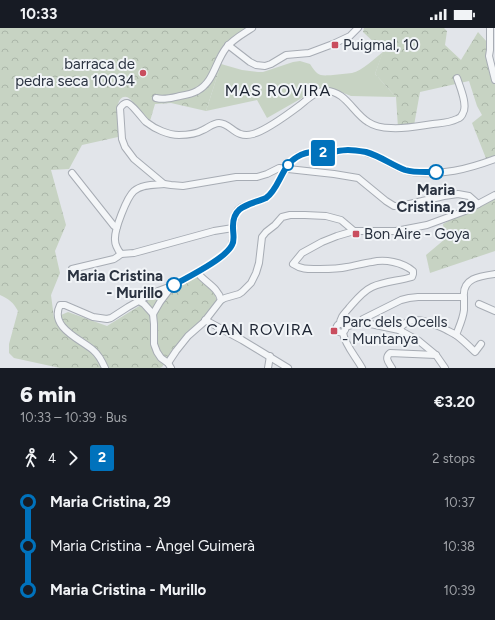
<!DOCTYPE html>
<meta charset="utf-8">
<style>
body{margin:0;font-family:Figtree,sans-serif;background:#20242c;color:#f1f3f6;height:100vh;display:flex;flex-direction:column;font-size:15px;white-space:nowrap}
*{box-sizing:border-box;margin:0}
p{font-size:13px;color:#9ea1a6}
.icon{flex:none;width:22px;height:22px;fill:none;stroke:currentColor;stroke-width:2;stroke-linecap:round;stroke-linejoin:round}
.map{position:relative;height:340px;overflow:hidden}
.panel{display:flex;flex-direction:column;background:#171b24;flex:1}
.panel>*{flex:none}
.badge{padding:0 8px;border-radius:3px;font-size:14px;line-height:26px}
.map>.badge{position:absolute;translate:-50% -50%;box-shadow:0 0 0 2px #fff}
.legs{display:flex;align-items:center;gap:6px;height:44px;padding:0 20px;font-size:13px}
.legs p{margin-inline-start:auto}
.head{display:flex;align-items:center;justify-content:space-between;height:68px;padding:0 20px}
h1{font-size:22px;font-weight:800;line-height:30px}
ul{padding:0 20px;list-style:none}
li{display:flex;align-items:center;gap:14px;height:44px;font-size:15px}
li i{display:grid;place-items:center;width:6px;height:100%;margin:0 5px;background:currentColor}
li i::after{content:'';width:10px;height:10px;margin:-5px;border:3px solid;border-radius:50%;background:#171b24}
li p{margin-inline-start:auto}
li:first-child i{background:linear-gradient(#0000 50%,currentColor 0)}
li:last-child i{background:linear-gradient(currentColor 50%,#0000 0)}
.status{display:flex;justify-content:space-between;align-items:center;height:28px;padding:0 20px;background:#171b24;direction:ltr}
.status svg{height:11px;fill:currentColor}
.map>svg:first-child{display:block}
</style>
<div class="status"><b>10:33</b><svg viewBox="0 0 49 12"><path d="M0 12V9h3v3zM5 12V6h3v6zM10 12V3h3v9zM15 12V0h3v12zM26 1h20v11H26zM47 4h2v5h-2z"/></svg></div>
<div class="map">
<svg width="495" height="340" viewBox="0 0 495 340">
<defs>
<pattern id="forest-crowns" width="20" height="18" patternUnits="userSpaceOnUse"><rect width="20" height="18" fill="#c7d3c3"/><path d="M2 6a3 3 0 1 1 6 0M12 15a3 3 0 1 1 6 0" fill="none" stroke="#abb6a9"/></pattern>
</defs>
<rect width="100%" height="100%" fill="#e2e5ea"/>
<path fill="#c7d3c3" d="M383,24L375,46L396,69L351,68L328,59L316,62L267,90L257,72L206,83L221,36L242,42L258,44H263L293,34L300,33L310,36C318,48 319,48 333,47C339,46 346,46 352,45C362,43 375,30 383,24Z"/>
<g fill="url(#forest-crowns)">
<path d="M0,0H246C233,9 220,17 215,33L221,36L206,83L171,75L155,76L150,93L130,71C125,66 119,70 118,77V109L82,117L69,141L51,142L66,197L55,223L60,245L51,267L54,290L68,284L107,298L152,270L195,248L215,265L217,275L206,292L188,306L162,339L160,340H60L14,330L9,325V316L18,283C13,274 9,271 0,267Z"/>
<path d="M364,0H444L447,3L445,17L461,32L478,4L487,14L495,53V128L487,133L472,95L482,87L477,78L469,53L420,64L413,103L398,100L396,69L375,46L383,23L363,4Z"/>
<path d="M495,167V223L430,245L426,227L445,211L443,196L478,177Z"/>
</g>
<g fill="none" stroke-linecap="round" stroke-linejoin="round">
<defs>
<g id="minor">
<path d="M490,0V22L489,28L495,52"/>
<path d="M228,17L250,34L256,37L265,38L271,36L286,27L309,25L333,16L350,8L358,0"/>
<path d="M457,50C460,59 468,77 463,85C462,88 460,90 457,91C449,95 441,95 433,96C419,98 405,101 391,100C383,100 374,98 368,94C353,85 345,62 325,63C315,63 307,72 299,78C287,87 267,102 253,106C235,111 231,95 219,95C213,95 208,100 203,102C196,106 187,107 179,107C168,107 155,101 146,94C142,90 131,75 127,75C123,75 122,78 120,80L122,111L125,119L134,131L164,156L171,157L183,158L236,149H257L267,146L279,140L334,146L358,150L386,173L394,178H401L444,168L458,166L469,168L478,176"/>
<path d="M156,70C164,72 171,70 180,68C186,67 192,66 197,63C214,54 215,34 226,20C233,11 243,6 252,0"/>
<path d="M72,145L114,198L117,199"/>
<path d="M164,156C155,157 142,156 134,163C127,169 114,202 115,212C115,217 118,222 121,226L134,225L214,203L233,200"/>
<path d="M72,241L114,231L117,229L121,226"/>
<path d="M197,244C204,254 218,259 221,272"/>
<path d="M139,273L144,276L153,286"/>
<path d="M479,276L495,283"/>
<path d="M205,292L242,312L288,340"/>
<path d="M361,294L363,291L401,272L409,270L418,269H463"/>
<circle cx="341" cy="300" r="4.5"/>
<path d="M340,296C340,289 345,285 349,280C356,272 363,263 372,259C385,253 399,253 412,249L413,246V243C402,234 385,231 372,234C363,235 355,238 347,239C338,241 329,241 320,241C309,241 302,242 293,236L302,225L322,214L337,208L354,203H396L427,197L465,183L495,167"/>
<path d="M346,299L361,294L399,302L419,313L436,327L445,340"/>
<path d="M399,302C409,284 431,295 445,301C448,303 453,305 456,307C463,312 469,318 475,324L481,316"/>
<path d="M343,305C345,317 356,329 362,340"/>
<path d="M456,307C459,299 463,291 464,282C464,278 464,274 464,269C462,250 480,248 495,246"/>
<path d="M168,335L176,323L188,308L204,294L221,272L225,270L239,266L242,264L251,255L256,245L259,235L262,209L266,204L275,197L282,189L290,187H305L326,188L341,192L354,203"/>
<path d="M105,340C102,333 99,327 93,322C80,311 49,299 60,277H65L93,289L107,291L111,290L128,279L153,265L174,257L197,244L217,232L225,226L232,217L234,206L233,200L234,193L235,187L238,182L242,179L266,170C280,160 281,139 296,129C301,126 310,124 316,124C318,124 320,125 322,125C330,125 339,123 346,122C354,121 363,123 370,126C385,130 397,142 412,144C441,148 468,141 495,131"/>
<path d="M171,340L168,335L161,330L157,324L154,316V296L153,286L160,274L172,258"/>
<path d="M268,340L270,328"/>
<path d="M392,340C389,335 384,330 390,325L436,327"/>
</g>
</defs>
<use href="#minor" stroke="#a7acb4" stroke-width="8"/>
<use href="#minor" stroke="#f4f6f8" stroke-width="6"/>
</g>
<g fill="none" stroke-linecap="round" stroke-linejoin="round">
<defs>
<path id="line-1" d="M174,257C188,249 225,231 232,217C235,212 233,206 233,200C232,177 250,177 266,170C280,160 281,138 297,129C302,126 308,124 314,124C317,124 320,125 323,125C331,125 340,122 348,122C354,122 360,123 366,124C380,128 392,137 405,142C415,145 426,144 436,144"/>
</defs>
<use href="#line-1" stroke="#fff" stroke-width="9"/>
<use href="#line-1" stroke="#0072bc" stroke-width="6"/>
</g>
<g fill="#c94d5e" stroke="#f1f4f7" stroke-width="1.5">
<rect x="331" y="13" width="8" height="8" rx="2"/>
<circle cx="143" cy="45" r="4"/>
<rect x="352" y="202" width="8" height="8" rx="2"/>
<rect x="330" y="299" width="8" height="8" rx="2"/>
</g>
<g fill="#fff" stroke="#0072bc" stroke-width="2">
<circle cx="288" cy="137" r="5"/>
<circle cx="436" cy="144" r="7"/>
<circle cx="174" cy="257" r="7"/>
</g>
<g text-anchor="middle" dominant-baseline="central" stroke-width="4" stroke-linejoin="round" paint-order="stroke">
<g font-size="15" fill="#2b3341" stroke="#f1f4f7" text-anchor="start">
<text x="343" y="17">Puigmal, 10</text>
<text x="135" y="36" text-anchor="end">barraca de<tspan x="135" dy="17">pedra seca 10034</tspan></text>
<text x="364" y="206">Bon Aire - Goya</text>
<text x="342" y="294">Parc dels Ocells<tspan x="342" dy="17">- Muntanya</tspan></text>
</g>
<g font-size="15" font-weight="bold" fill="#2b3341" stroke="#f1f4f7">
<text x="436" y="162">Maria<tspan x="436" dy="17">Cristina, 29</tspan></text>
<text x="163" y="248" text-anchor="end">Maria Cristina<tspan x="163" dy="17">- Murillo</tspan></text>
</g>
<g font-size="16" letter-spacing="1" fill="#1d2432" stroke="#f1f4f7">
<text x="278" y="62">MAS ROVIRA</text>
<text x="260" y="301">CAN ROVIRA</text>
</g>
</g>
</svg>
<b class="badge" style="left:323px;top:125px;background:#0072bc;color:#fff">2</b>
</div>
<section class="panel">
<div class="head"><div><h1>6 min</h1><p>10:33 – 10:39 · Bus</p></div><b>€3.20</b></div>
<div class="legs"><svg class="icon" aria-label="walk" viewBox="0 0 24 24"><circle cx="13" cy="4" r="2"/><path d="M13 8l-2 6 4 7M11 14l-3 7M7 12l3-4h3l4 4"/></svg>4<svg class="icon" aria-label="forward" viewBox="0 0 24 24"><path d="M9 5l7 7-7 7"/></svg><b class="badge" style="background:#0072bc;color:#fff">2</b><p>2 stops</p></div>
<ul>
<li><i style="color:#0072bc"></i><b>Maria Cristina, 29</b><p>10:37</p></li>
<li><i style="color:#0072bc"></i><span>Maria Cristina - Àngel Guimerà</span><p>10:38</p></li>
<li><i style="color:#0072bc"></i><b>Maria Cristina - Murillo</b><p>10:39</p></li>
</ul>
</section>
